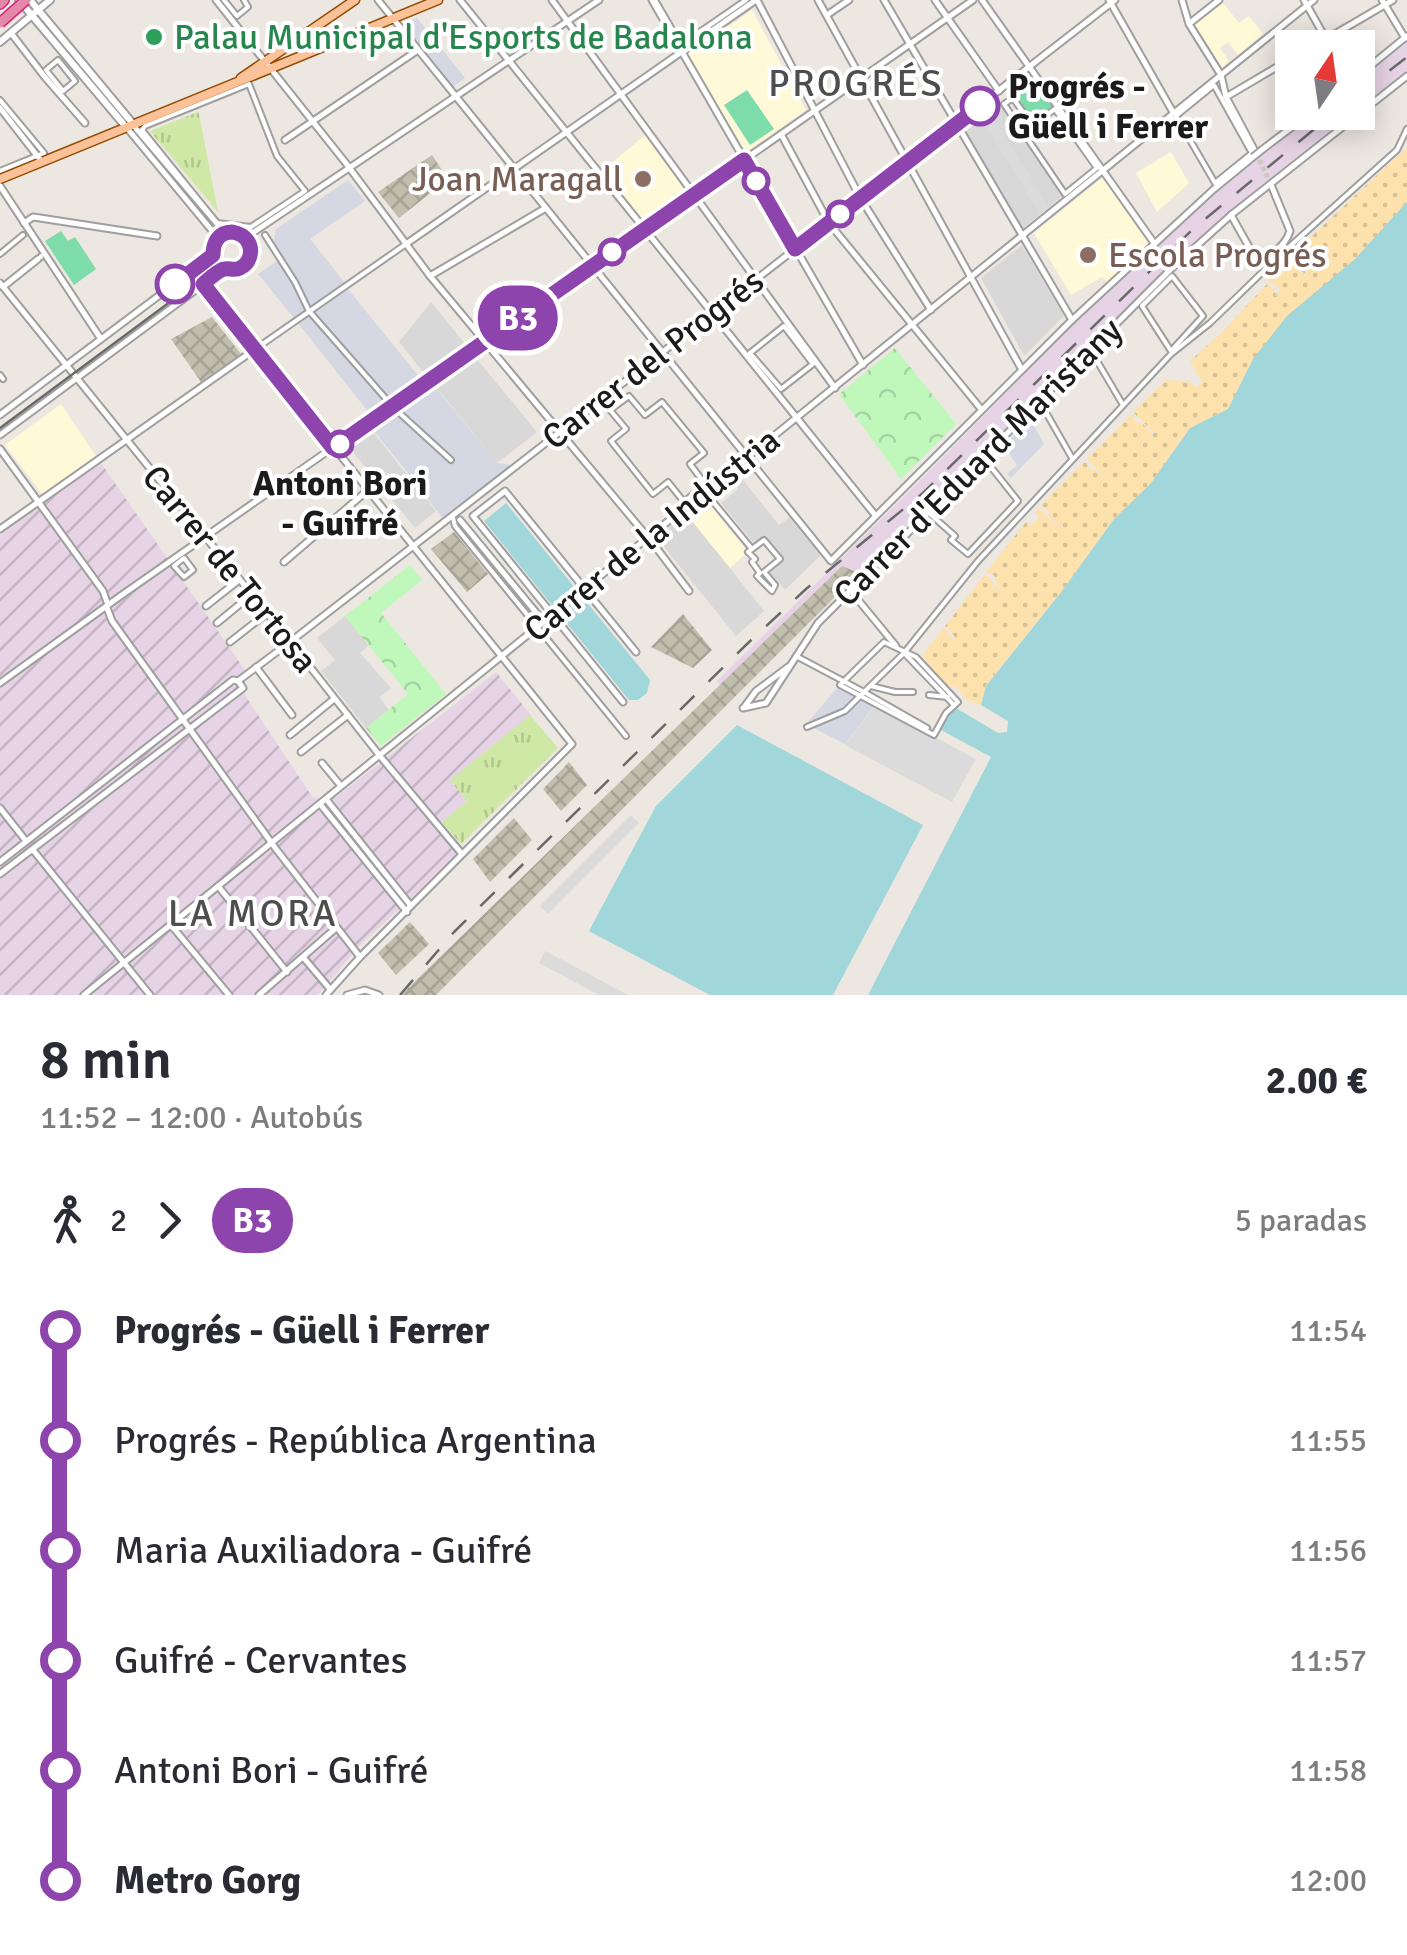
<!DOCTYPE html>
<html lang="es">
<meta charset="utf-8">
<style>
body{margin:0;font-family:Signika,sans-serif;background:#f2f2f3;color:#2b2b33;height:100vh;display:flex;flex-direction:column;font-size:38px;white-space:nowrap}
*{box-sizing:border-box;margin:0}
p{font-size:32px;color:#7c7c81}
.icon{flex:none;width:55px;height:55px;fill:none;stroke:currentColor;stroke-width:2;stroke-linecap:round;stroke-linejoin:round}
.map{position:relative;height:995px;overflow:hidden}
.drawer{display:flex;flex-direction:column;background:#fff;flex:1}
.drawer>*{flex:none}
.badge{padding:0 20px;border-radius:32px;font-size:35px;line-height:65px}
.needle{width:65px;rotate:13deg}
.buttons{position:absolute;left:1275px;top:30px;display:grid;gap:20px}
.buttons a{display:grid;place-items:center;width:100px;height:100px;border-radius:0px;background:#fff;box-shadow:0 5px 25px #0003;font-size:50px}
.map>.badge{position:absolute;translate:-50% -50%;box-shadow:0 0 0 5px #fff}
.legs{display:flex;align-items:center;gap:15px;height:110px;padding:0 40px;font-size:32px}
.legs p{margin-inline-start:auto}
.head{display:flex;align-items:center;justify-content:space-between;height:170px;padding:0 40px}
h1{font-size:55px;font-weight:600;line-height:75px}
ul{padding:0 40px;list-style:none}
li{display:flex;align-items:center;gap:35px;height:110px;font-size:38px}
li i{display:grid;place-items:center;width:15px;height:100%;margin:0 12px;background:currentColor}
li i::after{content:'';width:25px;height:25px;margin:-12px;border:8px solid;border-radius:50%;background:#fff}
li p{margin-inline-start:auto}
li:first-child i{background:linear-gradient(#0000 50%,currentColor 0)}
li:last-child i{background:linear-gradient(currentColor 50%,#0000 0)}
.map>svg:first-child{display:block}
</style>
<div class="map">
<svg width="1407" height="995" viewBox="0 0 1407 995">
<defs>
<pattern id="industrial-furrows" width="10" height="10" patternUnits="userSpaceOnUse" patternTransform="scale(2.5)"><rect width="10" height="10" fill="#e6d3e5"/><path d="M-1 1l2-2M0 10L10 0M9 11l2-2" fill="none" stroke="#c5b5c4"/></pattern>
<pattern id="construction-cross-hatch" width="8" height="8" patternUnits="userSpaceOnUse" patternTransform="scale(2.5)"><rect width="8" height="8" fill="#c1bead"/><path d="M0 0l8 8M0 8l8-8" fill="none" stroke="#a5a394"/></pattern>
<pattern id="grass-tufts" width="24" height="20" patternUnits="userSpaceOnUse" patternTransform="scale(2.5)"><rect width="24" height="20" fill="#d0e8a6"/><path d="M3 7l-1-3M5 7V3M7 7l1-3M15 17l-1-3M17 17v-4M19 17l1-3" fill="none" stroke="#b2c68e"/></pattern>
<pattern id="sand-dots" width="8" height="8" patternUnits="userSpaceOnUse" patternTransform="scale(2.5)"><rect width="8" height="8" fill="#fee2ad"/><path d="M2 2h.1M6 6h.1" fill="none" stroke="#d9c194" stroke-width="1.8" stroke-linecap="round"/></pattern>
<pattern id="park-crowns" width="20" height="18" patternUnits="userSpaceOnUse" patternTransform="scale(2.5)"><rect width="20" height="18" fill="#c0f8bc"/><path d="M2 6a3 3 0 1 1 6 0M12 15a3 3 0 1 1 6 0" fill="none" stroke="#a4d4a1"/></pattern>
</defs>
<rect width="100%" height="100%" fill="#ede7e1"/>
<g fill="#d9d8d8">
<path d="M1004,104L1065,194L1022,229L962,126L986,107L991,114Z"/>
<path d="M1022,245L1064,316L1024,356L981,278Z"/>
<path d="M431,302L465,344L424,373L399,342Z"/>
<path d="M476,358L537,432L497,463L436,387Z"/>
<path d="M372,431L436,511L415,528L349,447Z"/>
<path d="M738,474L779,525L790,517L821,555L785,590L779,582L775,585L764,572L779,559L765,541L756,546L721,503L738,489L731,479Z"/>
<path d="M686,513L764,611L736,636L656,537Z"/>
<path d="M345,616L369,645L360,653L391,688L379,697L389,710L366,728L321,671L335,660L317,638Z"/>
</g>
<path fill="url(#industrial-furrows)" d="M101,463L245,670V695L313,798L336,797L496,672L531,715L450,780L467,801L437,826L460,854L361,944L318,995H0V534Z"/>
<g fill="#fff9d8">
<path d="M1223,3L1239,23L1249,16L1263,34L1238,55L1228,42L1220,48L1229,61L1222,68L1195,25Z"/>
<path d="M752,10L806,110L746,152L687,55Z"/>
<path d="M645,135L687,193L645,222L603,170Z"/>
<path d="M1171,152L1189,183L1157,212L1136,173Z"/>
<path d="M1103,177L1149,243L1109,283L1102,277L1071,295L1034,233Z"/>
<path d="M61,404L96,456L42,494L5,445Z"/>
<path d="M706,500L748,552L730,568L687,515Z"/>
</g>
<g fill="#e6d3e5">
<path d="M1407,38V71L1358,108V77Z"/>
<path d="M1313,113H1352L1251,193L1170,267L714,715L412,995L721,686L717,681L915,486L1077,320L1239,169Z"/>
</g>
<g fill="url(#construction-cross-hatch)">
<path d="M432,155L448,179L399,218L378,192Z"/>
<path d="M212,317L241,354L201,382L171,339Z"/>
<path d="M454,532L488,574L467,592L431,549Z"/>
<path d="M842,566L859,573L436,995H401Z"/>
<path d="M683,614L712,650L693,668L651,647Z"/>
<path d="M569,762L587,785L561,811L543,789Z"/>
<path d="M514,818L532,840L490,882L473,859Z"/>
<path d="M410,922L429,944L396,975L378,953Z"/>
</g>
<g fill="url(#grass-tufts)">
<path d="M198,112L199,114L218,212L150,131Z"/>
<path d="M530,715L558,748L461,844L442,822L467,801L450,780Z"/>
</g>
<path fill="url(#sand-dots)" d="M1407,147V202L1355,259L1253,359L1228,409L1190,428L1151,483L1114,519L1062,591L986,685L981,705C967,703 963,696 955,685L948,692L944,690L947,686L922,656L944,627L952,639L955,637L945,626L985,574L995,584L991,590L997,585L1010,597L995,581L996,578L991,573L988,574L986,572L1026,522L1030,526L1039,517L1035,511L1038,508L1064,532L1048,515L1049,513L1044,507L1042,509L1040,507L1085,461L1091,470L1094,469L1111,484L1087,459L1132,414L1134,416L1133,418L1138,424L1141,422L1152,433L1150,435L1152,436L1154,433L1133,412L1166,380L1188,381L1197,387L1202,382L1190,361L1221,333L1268,283L1277,293L1274,297L1279,293V288L1266,279Z"/>
<g fill="url(#park-crowns)">
<path d="M895,348L956,424L901,479L839,394Z"/>
<path d="M410,565L422,580L381,613L446,694L381,746L366,728L408,694L345,616Z"/>
</g>
<g fill="#7edcaa">
<path d="M1030,73L1055,109L1032,125L1008,90Z"/>
<path d="M747,90L774,129L750,145L724,105Z"/>
<path d="M61,231L68,241L75,237L96,269L74,285L45,241Z"/>
</g>
<g fill="#dbdbdb">
<path d="M986,107L1049,207L1040,214L978,113Z"/>
<path d="M875,706L976,759L952,802L845,745Z"/>
<path d="M631,815L639,823L548,914L540,906Z"/>
<path d="M545,951L572,965L628,995H599L539,963Z"/>
</g>
<g fill="#d5d7e2">
<path d="M417,18L465,78L452,88L401,24Z"/>
<path d="M348,180L365,201L310,239L345,283L294,318L258,274L280,259L273,247L276,229Z"/>
<path d="M348,289L420,378L370,414L298,323Z"/>
<path d="M438,378L435,387L497,463L512,465L443,519L415,482L374,431L368,427Z"/>
<path d="M1030,419L1044,444L1011,478L1007,474L1017,465L1005,448L993,456Z"/>
<path d="M840,685L876,704L845,744L806,724Z"/>
</g>
<g fill="#a1d6db">
<path d="M1407,202V995H868L991,757L941,730L945,717L956,708L998,733L1007,732L1008,721L981,705L986,686L1062,591L1114,519L1151,483L1190,428L1228,409L1253,359L1287,316L1355,259Z"/>
<path d="M506,503L650,680L647,693L638,700H629L484,521Z"/>
<path d="M737,725L923,825L833,995H710L589,931L656,806Z"/>
</g>
<g fill="none" stroke-linecap="round" stroke-linejoin="round">
<path stroke="#a1d6db" stroke-width="2.5" d="M1298,264L1304,272"/>
<path stroke="#cec8c3" stroke-width="5" stroke-dasharray="5 2.5" stroke-linecap="butt" d="M1256,153L1272,186"/>
<defs>
<g id="pedestrian">
<path d="M224,0L237,16L248,7L244,0"/>
<path d="M655,0L681,45L746,0"/>
<path d="M58,60L75,81L63,91L46,70Z"/>
<path d="M249,84L277,156L305,191L251,227L217,223L142,130L145,126Z"/>
<path d="M1214,85L1252,153L1215,183L1176,116Z"/>
<path d="M1013,98L1032,125L1055,109L1097,168L1065,194L1004,104Z"/>
<path d="M0,100L44,153L0,171"/>
<path d="M265,235L295,282L309,311L394,408L451,460"/>
<path d="M0,254L23,235"/>
<path d="M41,257V256"/>
<path d="M1172,276L1203,316L1171,351L1142,306Z"/>
<path d="M784,326L813,364L781,389L750,353Z"/>
<path d="M1090,349L1123,405"/>
<path d="M254,350L406,244"/>
<path d="M0,375L3,379"/>
<path d="M629,396L645,415L662,402L704,453L690,464L705,484L684,502L668,482L653,494L611,441L626,429L610,410Z"/>
<path d="M1040,402L1072,458"/>
<path d="M987,462L1018,501L968,554L951,540L955,536L930,514Z"/>
<path d="M705,492L752,549"/>
<path d="M453,518L455,526L626,736"/>
<path d="M764,540L780,559L764,572L775,585L772,591L757,576L760,573L752,562L755,559L748,552Z"/>
<path d="M184,558L193,570L184,577L174,566Z"/>
<path d="M884,642L916,657L958,702L946,713L934,735L840,685Z"/>
<path d="M906,655L954,705"/>
<path d="M796,656L864,692L904,653L978,561L1171,354L1210,323L1278,257L1397,150L1407,129"/>
<path d="M871,686L895,692H913"/>
<path d="M929,695L948,697"/>
<path d="M807,727L845,711L864,692L927,728"/>
</g>
<g id="minor">
<path d="M216,0L345,162L430,276L655,546L689,591"/>
<path d="M378,0L831,561L1072,320L1214,189L1253,157"/>
<path d="M460,0L875,515"/>
<path d="M552,0L835,388"/>
<path d="M652,0L863,365"/>
<path d="M757,0L861,199L931,310"/>
<path d="M818,0L1022,370"/>
<path d="M884,0L1072,320"/>
<path d="M935,0L999,91"/>
<path d="M982,0L1154,243"/>
<path d="M1109,0L1174,114"/>
<path d="M1182,0L1189,24L1221,75L1226,97L1256,153"/>
<path d="M1304,0L1331,48"/>
<path d="M1382,0L1405,38"/>
<path d="M827,15L849,0"/>
<path d="M1190,23L1219,0"/>
<path d="M11,33L44,76L85,123"/>
<path d="M1311,48L1393,0"/>
<path d="M1358,76L1407,36"/>
<path d="M1226,97L1292,58"/>
<path d="M0,108L42,162"/>
<path d="M133,125L225,233"/>
<path d="M127,128L218,238"/>
<path d="M781,134L829,223L981,409"/>
<path d="M285,140L418,50"/>
<path d="M1263,149L1312,112"/>
<path d="M0,186L101,339"/>
<path d="M1231,215L1253,254C1269,261 1285,246 1290,231L1272,187"/>
<path d="M24,223L33,217L40,218L157,236"/>
<circle cx="232" cy="251" r="19"/>
<path d="M245,238L599,0"/>
<path d="M406,244L756,0"/>
<path d="M430,276L544,209"/>
<path d="M0,283L296,649L380,756L462,854"/>
<path d="M203,284L572,744L360,957L326,995"/>
<path d="M3,287L38,259"/>
<path d="M0,415L213,255"/>
<path d="M0,435L224,269"/>
<path d="M0,449L103,591L108,605"/>
<path d="M460,520L539,616"/>
<path d="M0,529L254,350"/>
<path d="M284,562L368,490"/>
<path d="M594,581L1314,0"/>
<path d="M850,590L896,646"/>
<path d="M206,606L239,580"/>
<path d="M107,608L112,621L276,849L360,957"/>
<path d="M217,623L251,595"/>
<path d="M230,642L267,613"/>
<path d="M256,667L292,715"/>
<path d="M0,683L119,597L973,0"/>
<path d="M623,702L473,516L505,491L636,652"/>
<path d="M745,706L756,691L788,667"/>
<path d="M743,708L766,703L818,623L1171,269L1231,215L1407,76"/>
<path d="M290,735L334,699"/>
<path d="M301,752L348,715"/>
<path d="M322,763L341,786"/>
<path d="M326,799L411,906"/>
<path d="M320,804L407,912"/>
<path d="M0,808L26,841"/>
<path d="M33,850L150,995"/>
<path d="M0,862L233,680L238,681L290,642L1115,0"/>
<path d="M0,874L243,688L238,681"/>
<path d="M218,886L287,972"/>
<path d="M171,925L229,995"/>
<path d="M303,957L330,989"/>
<path d="M84,995L546,620"/>
<path d="M259,995L336,928"/>
<path d="M347,995L365,990L379,995"/>
</g>
<g id="tertiary">
<path d="M19,0L126,127"/>
<path d="M30,0L133,124"/>
<path d="M0,42L50,0"/>
</g>
<g id="primary">
<path d="M241,78L355,0"/>
<path d="M0,179L438,0"/>
</g>
<path id="motorway" d="M0,4L4,0"/>
</defs>
<use href="#pedestrian" stroke="#9f9f9f" stroke-width="8"/>
<use href="#minor" stroke="#9f9f9f" stroke-width="9"/>
<use href="#tertiary" stroke="#9f9f9f" stroke-width="10"/>
<use href="#primary" stroke="#914c02" stroke-width="11"/>
<use href="#motorway" stroke="#d4257b" stroke-width="12"/>
<use href="#pedestrian" stroke="#fff" stroke-width="4"/>
<use href="#minor" stroke="#fff" stroke-width="5"/>
<use href="#tertiary" stroke="#fff" stroke-width="6"/>
<use href="#primary" stroke="#fbc198" stroke-width="8"/>
<use href="#motorway" stroke="#e588a7" stroke-width="9"/>
<path stroke="#696969" stroke-width="2.5" d="M0,428L205,276"/>
<g stroke="#696969" stroke-width="2.5" stroke-dasharray="20 20" stroke-linecap="butt">
<path d="M1358,95L1407,57"/>
<path d="M400,995L454,932L747,644L806,589L923,493L1193,229L1335,112"/>
</g>
<defs>
<g id="minor-bridge">
<path d="M1253,157L1263,149"/>
<path d="M546,620L594,581"/>
</g>
<path id="motorway-bridge" d="M0,23L26,0"/>
</defs>
<use href="#minor-bridge" stroke="#9f9f9f" stroke-width="9" stroke-linecap="butt"/>
<use href="#motorway-bridge" stroke="#d4257b" stroke-width="12" stroke-linecap="butt"/>
<use href="#minor-bridge" stroke="#fff" stroke-width="5"/>
<use href="#motorway-bridge" stroke="#e588a7" stroke-width="9"/>
</g>
<g fill="none" stroke-linecap="round" stroke-linejoin="round">
<defs>
<path id="line-1" d="M175,284L213,255C213,243 218,232 232,232C237,233 243,235 246,239C254,248 251,263 240,268C235,271 229,268 224,269C217,271 208,280 203,284L333,448L744,160L795,249L980,106"/>
</defs>
<use href="#line-1" stroke="#fff" stroke-width="22"/>
<use href="#line-1" stroke="#8e44ad" stroke-width="15"/>
</g>
<circle fill="#2e9e5b" stroke="#fff" stroke-width="4" cx="154" cy="37" r="10"/>
<g fill="#fff" stroke="#8e44ad" stroke-width="5">
<circle cx="980" cy="106" r="18"/>
<circle cx="756" cy="181" r="12"/>
<circle cx="840" cy="214" r="12"/>
<circle cx="612" cy="252" r="12"/>
<circle cx="175" cy="284" r="18"/>
<circle cx="340" cy="444" r="12"/>
</g>
<g fill="#8d6e63" stroke="#fff" stroke-width="4">
<circle cx="643" cy="179" r="10"/>
<circle cx="1088" cy="255" r="10"/>
</g>
<g text-anchor="middle" dominant-baseline="central" stroke-width="8" stroke-linejoin="round" paint-order="stroke">
<g font-size="35" fill="#27864d" stroke="#fff" text-anchor="start">
<text x="174" y="37">Palau Municipal d'Esports de Badalona</text>
</g>
<g font-size="35" font-weight="bold" fill="#1b1b1b" stroke="#fff" text-anchor="start">
<text x="1008" y="86">Progrés -<tspan x="1008" dy="40">Güell i Ferrer</tspan></text>
<text x="340" y="483" text-anchor="middle">Antoni Bori<tspan x="340" dy="40">- Guifré</tspan></text>
</g>
<g font-size="35" fill="#785e54" stroke="#fff" text-anchor="end">
<text x="623" y="179">Joan Maragall</text>
<text x="1108" y="255" text-anchor="start">Escola Progrés</text>
</g>
<g font-size="35" fill="#1b1b1b" stroke="#fff">
<text transform="translate(653 359) rotate(-38)">Carrer del Progrés</text>
<text transform="translate(978 462) rotate(-45)">Carrer d'Eduard Maristany</text>
<text transform="translate(652 535) rotate(-39)">Carrer de la Indústria</text>
<text transform="translate(230 569) rotate(51)">Carrer de Tortosa</text>
</g>
<g font-size="38" letter-spacing="2.5" fill="#4e4e4e" stroke="#fff">
<text x="856" y="83">PROGRÉS</text>
<text x="253" y="913">LA MORA</text>
</g>
</g>
</svg>
<div class="buttons">
<a><svg class="needle" viewBox="-14 -14 28 28"><path d="M0-13l5 13h-10z" fill="#e53935"/><path d="M0 13l5-13h-10z" fill="#7c7c81"/></svg></a>
</div>
<b class="badge" style="left:518px;top:318px;background:#8e44ad;color:#fff">B3</b>
</div>
<section class="drawer">
<div class="head"><div><h1>8 min</h1><p>11:52 – 12:00 · Autobús</p></div><b>2.00 €</b></div>
<div class="legs"><svg class="icon" aria-label="walk" viewBox="0 0 24 24"><circle cx="13" cy="4" r="2"/><path d="M13 8l-2 6 4 7M11 14l-3 7M7 12l3-4h3l4 4"/></svg>2<svg class="icon" aria-label="forward" viewBox="0 0 24 24"><path d="M9 5l7 7-7 7"/></svg><b class="badge" style="background:#8e44ad;color:#fff">B3</b><p>5 paradas</p></div>
<ul>
<li><i style="color:#8e44ad"></i><b>Progrés - Güell i Ferrer</b><p>11:54</p></li>
<li><i style="color:#8e44ad"></i><span>Progrés - República Argentina</span><p>11:55</p></li>
<li><i style="color:#8e44ad"></i><span>Maria Auxiliadora - Guifré</span><p>11:56</p></li>
<li><i style="color:#8e44ad"></i><span>Guifré - Cervantes</span><p>11:57</p></li>
<li><i style="color:#8e44ad"></i><span>Antoni Bori - Guifré</span><p>11:58</p></li>
<li><i style="color:#8e44ad"></i><b>Metro Gorg</b><p>12:00</p></li>
</ul>
</section>
